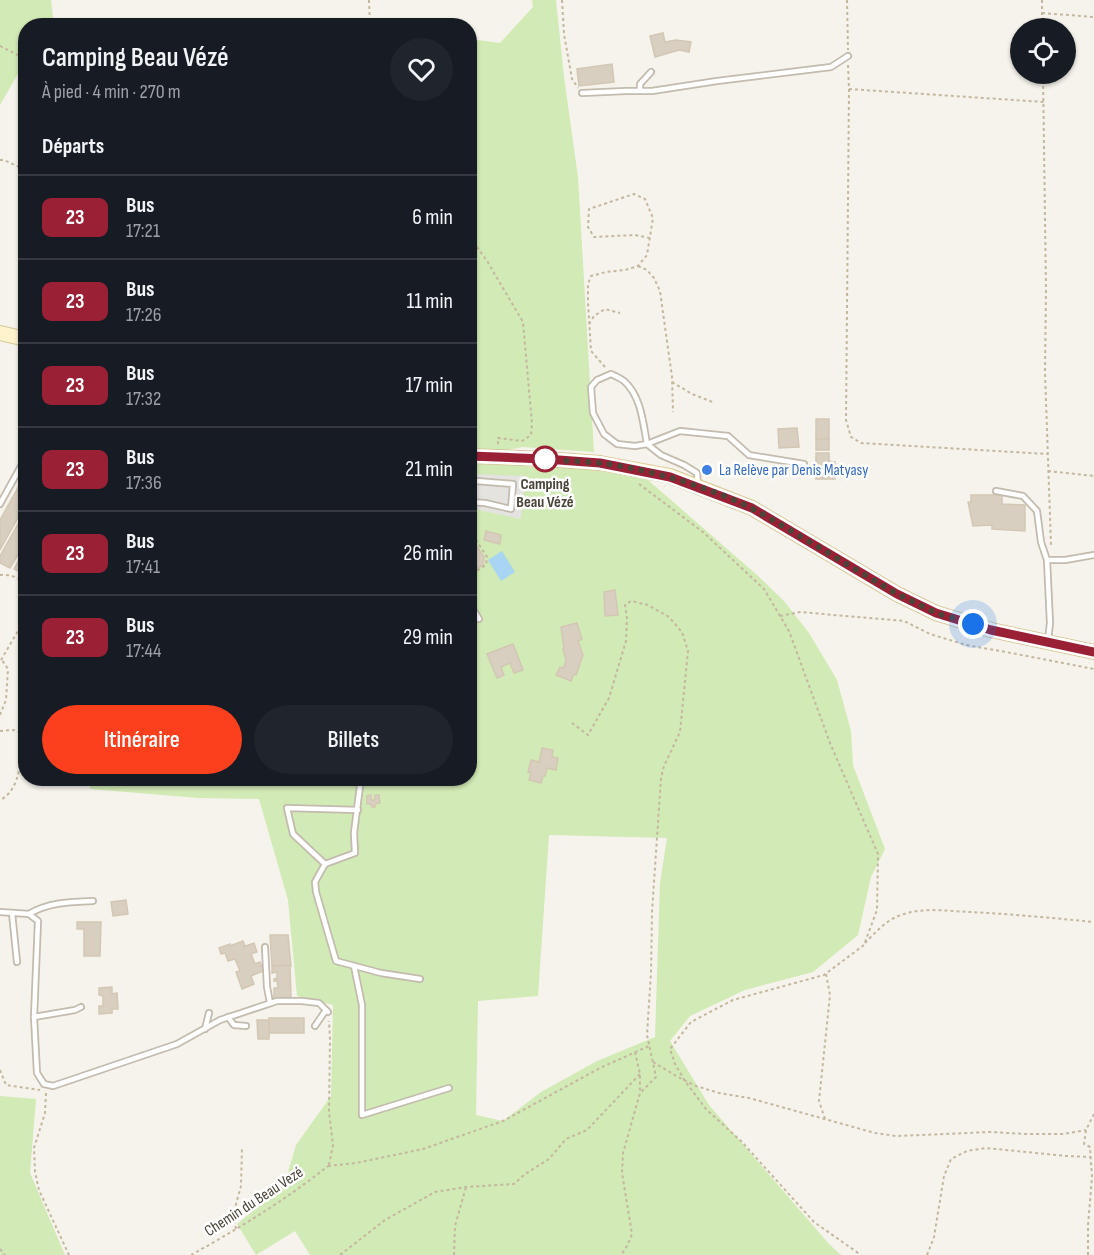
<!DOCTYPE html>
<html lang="fr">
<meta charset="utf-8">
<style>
body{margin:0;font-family:"Sofia Sans Condensed",sans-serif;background:#20242c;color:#f1f3f6;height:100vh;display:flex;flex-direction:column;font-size:22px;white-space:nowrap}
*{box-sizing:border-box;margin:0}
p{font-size:20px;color:#9ea1a6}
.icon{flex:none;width:33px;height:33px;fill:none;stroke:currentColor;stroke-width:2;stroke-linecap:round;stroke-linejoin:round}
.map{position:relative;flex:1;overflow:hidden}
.side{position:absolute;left:18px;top:18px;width:459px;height:768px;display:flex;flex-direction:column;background:#171b24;border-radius:24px;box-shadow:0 2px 4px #0004}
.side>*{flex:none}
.badge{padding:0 12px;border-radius:9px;font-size:21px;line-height:39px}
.tools{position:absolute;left:1010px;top:18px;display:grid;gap:12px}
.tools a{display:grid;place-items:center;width:66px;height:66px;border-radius:50%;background:#171b24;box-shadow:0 2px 4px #0004;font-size:30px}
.you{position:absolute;width:30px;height:30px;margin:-15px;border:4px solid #fff;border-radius:50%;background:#1a73e8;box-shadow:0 0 0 9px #1a73e833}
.map>.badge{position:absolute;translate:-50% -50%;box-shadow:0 0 0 3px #fff}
h2{padding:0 24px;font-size:22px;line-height:54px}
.round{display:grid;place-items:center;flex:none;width:63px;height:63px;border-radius:32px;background:#20242c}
.head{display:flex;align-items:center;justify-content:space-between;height:102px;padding:0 24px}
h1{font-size:28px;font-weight:600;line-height:45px}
.cta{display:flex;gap:12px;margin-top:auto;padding:12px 24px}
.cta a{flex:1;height:69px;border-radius:36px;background:#fc3f1d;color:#fff;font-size:24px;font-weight:600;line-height:69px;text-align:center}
.cta a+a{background:#20242c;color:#f1f3f6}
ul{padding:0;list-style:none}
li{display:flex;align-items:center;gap:18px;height:84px;padding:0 24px;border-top:2px solid #363941}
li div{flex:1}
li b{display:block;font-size:22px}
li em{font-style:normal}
li .badge{min-width:66px;font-weight:700;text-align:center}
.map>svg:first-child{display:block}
</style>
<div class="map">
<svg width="1094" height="1255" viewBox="0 0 1094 1255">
<rect width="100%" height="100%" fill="#f6f3ec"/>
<g fill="#d2eab5" fill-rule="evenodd">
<path d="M0,0H51L54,25L26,26L25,63H24L0,105Z"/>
<path d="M532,0H556L564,77L578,177L594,452L523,447L489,453L470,451V39L500,43L533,7Z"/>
<path d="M470,461L491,464L537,467L582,468L648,480L757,575L784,601L809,633L837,680L851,731L853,765L885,849L871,877L858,935L813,972L745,990L690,1016L670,1041L709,1105L829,1244L841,1255H310L295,1231L256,1255L237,1224L294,1177L288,1172L296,1145L331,1096L333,1005L297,996L288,900L259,799L198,798L90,789L91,778H470ZM549,835L667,838L660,883L655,1037L597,1061L541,1092L503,1121L476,1115L478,1001L538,996Z"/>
<path d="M0,1096L36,1099L30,1173L65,1255H0Z"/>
</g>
<path fill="#e5e3e0" d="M470,474L525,476L521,519L470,508Z"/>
<path fill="#a9d4f2" d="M502,551L515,572L501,581L488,560Z"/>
<g fill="#d8cfc1" stroke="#d3c7b4" stroke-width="1.5">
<path d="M663,33L665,42L676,40L691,42L689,52L679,50L655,57L650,36Z"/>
<path d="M612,64L614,82L579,86L577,69Z"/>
<rect x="816" y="419" width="13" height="20"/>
<path d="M797,428L799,447L779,448L778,429Z"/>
<rect x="816" y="439" width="13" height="11"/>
<path d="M816,453H829V461L835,462V479H816Z"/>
<path d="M26,473V503L0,550V520Z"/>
<path d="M971,495H1002V504L1025,505V531L992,529V525L973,526L968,502H971Z"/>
<path d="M26,510V541L10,568L0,563V556Z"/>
<path d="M486,531L501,535L500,544L484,540Z"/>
<path d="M475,544L484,557L483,565L478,568L470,555V549Z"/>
<path d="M26,548V575L14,569Z"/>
<path d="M615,590L618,615L605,616L604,592Z"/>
<path d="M577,623L582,639L578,641L583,655L576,675L574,674L571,681L556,675L560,667L564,668L566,660L563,649H564L561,627Z"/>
<path d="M513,644L523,670L514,673L510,663L501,667L504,675L497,678L487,654Z"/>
<path d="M542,748L553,750L552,757L558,758L556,770L547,768L545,776H543L541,783L529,780L531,773L528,772L531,760L539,762Z"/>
<path d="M371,795V800H375V795H379L380,803L375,804V807H372L371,804H367V796Z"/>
<path d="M126,900L128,914L113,916L111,902Z"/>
<path d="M77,922H101L100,956H84V929H77Z"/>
<path d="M270,935H288L291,966H272Z"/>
<path d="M243,941L245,946L243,947L254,943L257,952L251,954L255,964L260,962L263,971L251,976L254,984L242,989L236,972L240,971L235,959L228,961L225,953L221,954L219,948L230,944V946Z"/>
<path d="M290,965L291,997L274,998V988H278L277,981H274V979L277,978V972L272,973V966Z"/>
<path d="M112,987V994L117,993L118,1009H112V1013L99,1014V1006H103V996L99,995V988Z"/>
<rect x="269" y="1018" width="35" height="15"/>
<path d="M257,1020H269V1039H258Z"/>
</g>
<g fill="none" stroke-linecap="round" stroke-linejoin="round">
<defs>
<g id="lane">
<path d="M640,91V84L651,72"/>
<path d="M582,93L626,91H652L717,81L831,67L848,56"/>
<path d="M611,374C615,376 620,378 624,381C641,396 643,422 647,444L635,446L617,444L604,434L593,413L591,387L597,380Z"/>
<path d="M470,483L476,481L513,484L511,509L485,503L470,502"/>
<path d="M698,485L697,473L684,465L661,455L647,444L680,431L728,436L749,455L804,464"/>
<path d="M996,491L1023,496L1037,511L1041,542L1047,560L1050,623L1048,640"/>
<path d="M0,504L26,457"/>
<path d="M1047,560H1065L1094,555"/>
<path d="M470,604L479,619"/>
<path d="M361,778L354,833L355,853L325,864L315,882L316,892L336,961L381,973L420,979"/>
<path d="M325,864L293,834L287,808L358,810"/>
<path d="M0,912L29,914L38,921L34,1017L37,1073L44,1084L53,1086L177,1044L220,1020L277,1001H302L319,1003L328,1012"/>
<path d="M12,913L17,962"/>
<path d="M29,914C49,902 71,902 93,901"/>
<path d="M265,947L267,987L270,1003"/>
<path d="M354,966L362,1005V1115L449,1088"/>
<path d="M34,1017L75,1010L81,1007"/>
<path d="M228,1017L234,1025L246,1026"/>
<path d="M315,1026L326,1010"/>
<path d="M205,1029L209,1013"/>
</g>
<g id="secondary">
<path d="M0,333L26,339"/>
<path d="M470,456L545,459L600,463L670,476L752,508L897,594L936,613L991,630L1094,652"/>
</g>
</defs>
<use href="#lane" stroke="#c2bbae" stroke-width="8"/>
<use href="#secondary" stroke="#d6c79b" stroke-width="16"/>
<g stroke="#c4b79f" stroke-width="2" stroke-dasharray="3 3" stroke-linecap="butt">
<path d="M369,0L370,26"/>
<path d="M562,0L564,34L572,79L578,88"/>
<path d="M847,0L848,50"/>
<path d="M1042,0V28"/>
<path d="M1042,13L1094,17"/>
<path d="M0,46L26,59"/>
<path d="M848,65L849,89L1044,102"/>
<path d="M1043,74L1046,290L1045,372L1051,545"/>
<path d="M849,89L846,420L851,437L861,443L1047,454"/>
<path d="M0,160H4L26,170"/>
<path d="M470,237L487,261L523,322L532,424L531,435L522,441L498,438V446"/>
<path d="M638,266L647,270L654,278L660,291L672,377L673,412"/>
<path d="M589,324L594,316L605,309L620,313"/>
<path d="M605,367L591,351L588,302V284L591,276L606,272L625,270L638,266L647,255L653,218L645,199L634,194L589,209L588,227L594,237L635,235L650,238"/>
<path d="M672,382L692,394L715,403"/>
<path d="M1048,471L1094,476"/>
<path d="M639,484L703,532L764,589L789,631L830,743L878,854L877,910L864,945L824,975L733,1000L691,1022L670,1049L675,1064L685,1081L706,1109L742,1142L814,1222L861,1255"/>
<path d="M470,542L476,540L487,557L486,565L471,574L470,573"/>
<path d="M0,575C10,574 19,577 26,585"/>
<path d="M780,616L800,612L904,621L930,634L966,645L1006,652L1094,669"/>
<path d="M1,660L22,624L26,602"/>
<path d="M0,715L6,700L8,669L2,660H0"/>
<path d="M572,723L588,735L609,698L626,641L627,618L625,605L631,601L648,605L669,617L682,632L688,651L680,732L664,766L661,778L652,912L651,972L647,1035L656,1077L640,1093L623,1153L622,1173L632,1234L627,1246L621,1255"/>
<path d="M0,731L14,730L21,733C19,742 21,750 20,758C20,773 15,793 0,800"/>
<path d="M865,943C876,932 886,920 901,915C923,907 947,911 970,912C1011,914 1053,918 1094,922"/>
<path d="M635,1052L640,1074V1093"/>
<path d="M653,1062L678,1077L696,1086L719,1093L749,1098L875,1133L896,1136L991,1132L1025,1134H1063L1086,1130"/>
<path d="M0,1070L6,1085L40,1090"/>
<path d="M46,1093L45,1113L34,1148L35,1172L39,1190L69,1255"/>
<path d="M825,1119L819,1101L830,995L826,974"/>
<path d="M329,1165L333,1145L329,1112L330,1039L329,1021"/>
<path d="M328,1166L356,1163L423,1149L503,1121L600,1068L649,1046"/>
<path d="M236,1229L233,1215L241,1186L242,1147"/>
<path d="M0,1249L5,1255"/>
<path d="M191,1255C238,1229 287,1199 328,1166"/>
<path d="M340,1255L385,1220L435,1192L466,1187L514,1184L525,1174L549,1159L566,1139L587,1130L640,1074"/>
<path d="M454,1255L455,1226L466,1187"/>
<path d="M927,1255L934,1237L944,1176L951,1159L967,1151L986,1148L1066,1156L1091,1157"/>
<path d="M1088,1255V1225L1092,1177L1090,1147L1084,1144L1086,1130L1094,1114"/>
</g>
<use href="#lane" stroke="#fff" stroke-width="4.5"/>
<use href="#secondary" stroke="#fff3cd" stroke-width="14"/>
</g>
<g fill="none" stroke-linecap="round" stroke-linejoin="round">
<defs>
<path id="line" d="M470,456L545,459L600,463L670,477L752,508L897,594L936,613L991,630L1094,652"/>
</defs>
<use href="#line" stroke="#fff" stroke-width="14"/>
<use href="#line" stroke="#992035" stroke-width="9"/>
<path stroke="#4b4439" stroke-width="6" stroke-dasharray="0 10.8" d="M545,459C562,461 582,461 600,463C654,470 718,489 766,516L897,594L936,613L973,624"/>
</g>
<circle fill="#fff" stroke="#992035" stroke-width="3" cx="545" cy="459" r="12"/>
<circle fill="#3f7fe0" stroke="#fff" stroke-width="2" cx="707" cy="470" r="6"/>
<g text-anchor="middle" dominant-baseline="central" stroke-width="5" stroke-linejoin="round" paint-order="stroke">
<g font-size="16" fill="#366cbe" stroke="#fff" text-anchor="start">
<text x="719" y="470">La Relève par Denis Matyasy</text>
</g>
<g font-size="16" font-weight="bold" fill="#4b4439" stroke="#fff">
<text x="545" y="484">Camping<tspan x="545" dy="18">Beau Vézé</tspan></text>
</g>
<g font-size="16" fill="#4b4439" stroke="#fff">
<text transform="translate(254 1202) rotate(-33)">Chemin du Beau Vezé</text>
</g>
</g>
</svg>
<div class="tools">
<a><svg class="icon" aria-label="locate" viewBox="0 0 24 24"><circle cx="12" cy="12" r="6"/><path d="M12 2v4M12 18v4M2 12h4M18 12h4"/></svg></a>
</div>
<div class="you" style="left:973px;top:624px"></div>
<section class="side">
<div class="head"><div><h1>Camping Beau Vézé</h1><p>À pied · 4 min · 270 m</p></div><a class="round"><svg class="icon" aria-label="heart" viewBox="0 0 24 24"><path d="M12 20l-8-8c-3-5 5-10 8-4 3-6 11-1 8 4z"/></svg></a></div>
<h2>Départs</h2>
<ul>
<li><span class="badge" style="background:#992035;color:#fff">23</span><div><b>Bus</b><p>17:21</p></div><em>6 min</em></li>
<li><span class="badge" style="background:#992035;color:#fff">23</span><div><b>Bus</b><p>17:26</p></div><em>11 min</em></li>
<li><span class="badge" style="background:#992035;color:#fff">23</span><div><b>Bus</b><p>17:32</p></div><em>17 min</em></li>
<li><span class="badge" style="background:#992035;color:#fff">23</span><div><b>Bus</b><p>17:36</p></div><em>21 min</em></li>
<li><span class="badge" style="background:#992035;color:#fff">23</span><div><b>Bus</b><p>17:41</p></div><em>26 min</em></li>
<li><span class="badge" style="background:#992035;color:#fff">23</span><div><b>Bus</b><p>17:44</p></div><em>29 min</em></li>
</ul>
<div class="cta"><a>Itinéraire</a><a>Billets</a></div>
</section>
</div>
